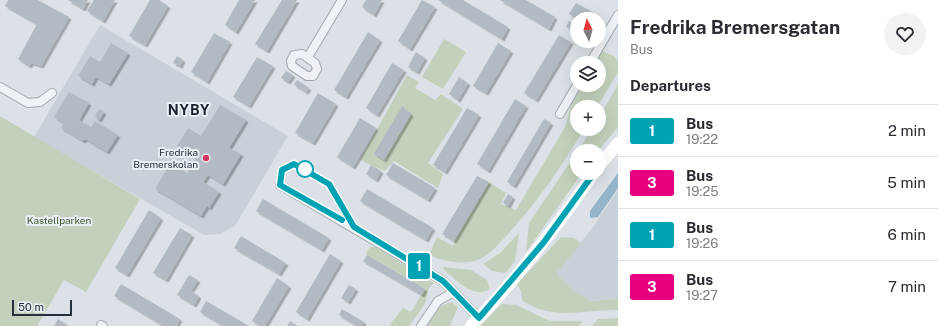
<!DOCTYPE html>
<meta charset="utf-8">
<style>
body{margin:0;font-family:"Public Sans",sans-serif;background:#f2f2f3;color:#2b2b33;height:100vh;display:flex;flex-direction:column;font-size:15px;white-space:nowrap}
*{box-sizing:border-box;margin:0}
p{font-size:13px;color:#7c7c81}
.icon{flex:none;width:22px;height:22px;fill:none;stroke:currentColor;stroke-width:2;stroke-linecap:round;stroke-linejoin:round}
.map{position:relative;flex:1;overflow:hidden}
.side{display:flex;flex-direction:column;background:#fff;width:320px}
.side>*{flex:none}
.badge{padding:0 8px;border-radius:3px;font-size:14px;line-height:26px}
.needle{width:26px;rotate:354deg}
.buttons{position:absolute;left:570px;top:12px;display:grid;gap:8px}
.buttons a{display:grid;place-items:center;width:36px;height:36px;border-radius:50%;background:#fff;box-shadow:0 4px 16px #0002;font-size:20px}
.scale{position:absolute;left:12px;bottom:10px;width:60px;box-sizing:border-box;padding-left:4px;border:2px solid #25303d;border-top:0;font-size:11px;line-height:14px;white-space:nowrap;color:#25303d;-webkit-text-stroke:3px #eaf0f4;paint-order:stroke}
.map>.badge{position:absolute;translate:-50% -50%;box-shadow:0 0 0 2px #fff}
h2{padding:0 12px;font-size:15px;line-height:36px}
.round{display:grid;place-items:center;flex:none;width:42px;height:42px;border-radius:21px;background:#f2f2f3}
.head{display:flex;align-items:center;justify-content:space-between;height:68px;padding:0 12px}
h1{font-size:19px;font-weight:700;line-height:30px}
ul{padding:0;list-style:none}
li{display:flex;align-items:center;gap:12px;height:52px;padding:0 12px;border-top:1px solid #e1e1e2}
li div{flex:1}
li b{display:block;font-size:15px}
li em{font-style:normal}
li .badge{min-width:44px;font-weight:700;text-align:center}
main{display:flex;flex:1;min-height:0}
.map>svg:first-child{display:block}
</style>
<main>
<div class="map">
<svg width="618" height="326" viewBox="0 0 618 326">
<defs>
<filter id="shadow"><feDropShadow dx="2.5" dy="2.5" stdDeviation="0" flood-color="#0004"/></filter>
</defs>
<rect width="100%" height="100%" fill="#dbe1e6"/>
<g fill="#c9d0d8">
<path d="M100,25L288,136L235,226L220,234L204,235L34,137Z"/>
<path d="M618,190V299L591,301L575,292L556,274L593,227Z"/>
</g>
<g fill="#c3d1bc">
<path d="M444,39L466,52L443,89L422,77Z"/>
<path d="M602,51L614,56L618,61V72L597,107H577V129H584C562,166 538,201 509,233C501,241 493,252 482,258C467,266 444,262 429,255L437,237L453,246L454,241L489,182L506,193L501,204L516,210L565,127L572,103L583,85H599V63H595Z"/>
<path d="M407,75L419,82L415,88L435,100L441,94L463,109L428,163L443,174L438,188L394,161L385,171L360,160Z"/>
<path d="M618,85V127L598,151H578L592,129H599V117Z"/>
<path d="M0,116L140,199L86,292L64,280L37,326H0Z"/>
<path d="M577,152V173H582L526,252L529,223Z"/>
<path d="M519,233L515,261L506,273L492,271L483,264L500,253Z"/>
<path d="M561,237L574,238L581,243L556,274L575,292L591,301L618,299V310C584,309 552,322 522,300L521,291L517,284Z"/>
<path d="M370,247H375L434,283L429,288L425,304L409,326H389L403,308L411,312L425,289L367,255L366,253Z"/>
<path d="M443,267L471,270L487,280L490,289C473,300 457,280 444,270Z"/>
<path d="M451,302L458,307L450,326H427L441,306Z"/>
<path d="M502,304L516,305L550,321H583L579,326H480Z"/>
<path d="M618,318V326H592L598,319Z"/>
</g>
<path fill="#94b4c9" d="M618,173V188L598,217L590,218V211Z"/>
<g fill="#b2bbc3" filter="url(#shadow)">
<path d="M8,0H38L69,17L41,66L31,63L29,66L18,59L37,24L5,6Z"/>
<path d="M68,0H88L83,9Z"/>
<path d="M94,0H115L103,21L87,11Z"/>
<path d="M150,0H159L168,6L145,45L129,36Z"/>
<path d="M239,0H255L236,32L225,25Z"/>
<path d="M282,0H297L267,51L255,44Z"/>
<path d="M366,0H382L374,15L362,7Z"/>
<path d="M422,0L435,7L410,49L398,41Z"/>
<path d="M438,0H463L508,27L502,39Z"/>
<path d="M500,0H526L555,17L549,29Z"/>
<path d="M576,3L600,16L598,19H578L569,14Z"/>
<path d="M569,21L577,26V33L566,27Z"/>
<path d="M368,32L380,40L346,97L334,90Z"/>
<path d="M214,33L230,42L207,82L191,72Z"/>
<path d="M559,35L571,42L536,100L524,93Z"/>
<path d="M111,43L128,53L109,84L96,77L92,84L78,76L90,56L100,62Z"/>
<path d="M498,43L511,51L486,93L473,86Z"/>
<path d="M416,52L425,58L417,72L408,67Z"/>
<path d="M177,56L183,60L180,66L173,63Z"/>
<path d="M257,57L273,66L249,106L233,97Z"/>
<path d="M392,63L404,70L377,115L366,108Z"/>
<path d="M286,71L293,75L288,82L281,78Z"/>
<path d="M459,77L468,83L458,100L449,94Z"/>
<path d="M297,80L309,88L306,92L294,85Z"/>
<path d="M69,92L89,103L79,120L91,127L95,121L118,135L107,152L85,139L83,141L61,128L64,123L54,117Z"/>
<path d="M318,93L336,104L313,143L295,133Z"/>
<path d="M515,99L526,106L488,171L477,164Z"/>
<path d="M220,105L246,120L229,148L241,154L223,184L208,175L203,182L219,192L209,208L207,206L201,216L155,189L170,163L187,173L196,158L177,146L188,128L201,136Z"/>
<path d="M402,106L411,114L384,160L374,154Z"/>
<path d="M467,108L479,115L445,172L433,165Z"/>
<path d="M99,109L104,112L99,120L95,117Z"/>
<path d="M360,118L376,128L353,167L337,157Z"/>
<path d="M544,119L551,123L514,186L507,182Z"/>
<path d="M393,163L435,188L428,200L386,175Z"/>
<path d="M371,165L381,171L376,180L366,174Z"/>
<path d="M477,176L489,182L454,241L442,234Z"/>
<path d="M367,189L433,228L426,240L360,201Z"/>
<path d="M508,194L513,197L508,206L503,203Z"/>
<path d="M263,199L329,238L322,250L256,211Z"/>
<path d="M149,210L161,218L127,275L115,268Z"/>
<path d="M180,228L192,235L166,280L153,273Z"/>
<path d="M241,236L286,263L279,274L234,248Z"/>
<path d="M330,254L341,261L307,319L296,312Z"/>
<path d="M367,255L425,289L422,295L363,261Z"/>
<path d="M189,275L198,280L191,291L199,296L194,305L177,295Z"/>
<path d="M277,278L289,286L265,326H260L252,321Z"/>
<path d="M121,284L180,319L176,326H164L114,296Z"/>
<path d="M349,285L356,289L348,302L341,298Z"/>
<path d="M206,301L249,326H224L200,312Z"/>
<path d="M342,309L364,322L361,326H357L339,315Z"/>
<path d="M58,319L69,326H54Z"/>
<path d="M290,321L298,326H287Z"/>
</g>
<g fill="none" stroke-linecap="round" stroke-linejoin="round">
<defs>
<g id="street">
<path d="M302,54L315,63L317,69L313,76H307L292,66L291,61L294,55Z"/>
<path d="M308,57L342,0"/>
<path d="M590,63L618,15"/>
<path d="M0,87L28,103L40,102L52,93"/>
<path d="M560,114L577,85"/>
<path d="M280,185L443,281L479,318"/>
<path d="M101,325L103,326"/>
<path d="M421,326L438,301L454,292"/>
</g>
</defs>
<use href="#street" stroke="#a1a8b0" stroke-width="10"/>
<use href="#street" stroke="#eef1f5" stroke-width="8"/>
<g stroke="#fff" stroke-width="12">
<path d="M599,166L618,143"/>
<path d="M471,326C517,279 556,227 594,173"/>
</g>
</g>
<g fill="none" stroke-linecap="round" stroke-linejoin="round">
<defs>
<path id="line" d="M342,220L280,185L282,170L294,164L329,184L354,227L443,281L479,318L544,242L594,173"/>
</defs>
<use href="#line" stroke="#fff" stroke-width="9"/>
<use href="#line" stroke="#00a3b4" stroke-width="6"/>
</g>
<circle fill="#d33862" stroke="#eaf0f4" stroke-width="1.5" cx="206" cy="158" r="4"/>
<circle fill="#fff" stroke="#00a3b4" stroke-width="2" cx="305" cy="169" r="8"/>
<g text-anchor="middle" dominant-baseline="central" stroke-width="4" stroke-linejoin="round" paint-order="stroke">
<g font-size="10" fill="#25303d" stroke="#eaf0f4" text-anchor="end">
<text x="198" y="152">Fredrika<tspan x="198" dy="12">Bremerskolan</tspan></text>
</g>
<g font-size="10" fill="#3d5931" stroke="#eaf0f4">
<text x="59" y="220">Kastellparken</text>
</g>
<g font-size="14" font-weight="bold" letter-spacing="1" fill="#17212d" stroke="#eaf0f4">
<text x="189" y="110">NYBY</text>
</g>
</g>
</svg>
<div class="buttons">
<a><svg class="needle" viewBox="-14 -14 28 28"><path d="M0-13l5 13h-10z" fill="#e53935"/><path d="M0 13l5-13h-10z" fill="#7c7c81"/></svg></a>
<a><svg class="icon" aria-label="layers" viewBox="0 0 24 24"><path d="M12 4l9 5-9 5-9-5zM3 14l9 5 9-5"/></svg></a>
<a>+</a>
<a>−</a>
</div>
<div class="scale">50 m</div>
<b class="badge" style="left:419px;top:266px;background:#00a3b4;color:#fff">1</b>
</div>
<section class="side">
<div class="head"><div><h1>Fredrika Bremersgatan</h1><p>Bus</p></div><a class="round"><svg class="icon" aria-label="heart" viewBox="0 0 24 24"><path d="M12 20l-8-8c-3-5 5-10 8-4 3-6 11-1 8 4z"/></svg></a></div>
<h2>Departures</h2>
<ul>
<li><span class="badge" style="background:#00a3b4;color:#fff">1</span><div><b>Bus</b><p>19:22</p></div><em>2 min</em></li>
<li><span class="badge" style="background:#e6007e;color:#fff">3</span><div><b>Bus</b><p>19:25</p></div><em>5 min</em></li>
<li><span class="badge" style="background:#00a3b4;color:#fff">1</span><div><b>Bus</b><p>19:26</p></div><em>6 min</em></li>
<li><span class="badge" style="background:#e6007e;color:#fff">3</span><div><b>Bus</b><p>19:27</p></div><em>7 min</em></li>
</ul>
</section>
</main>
